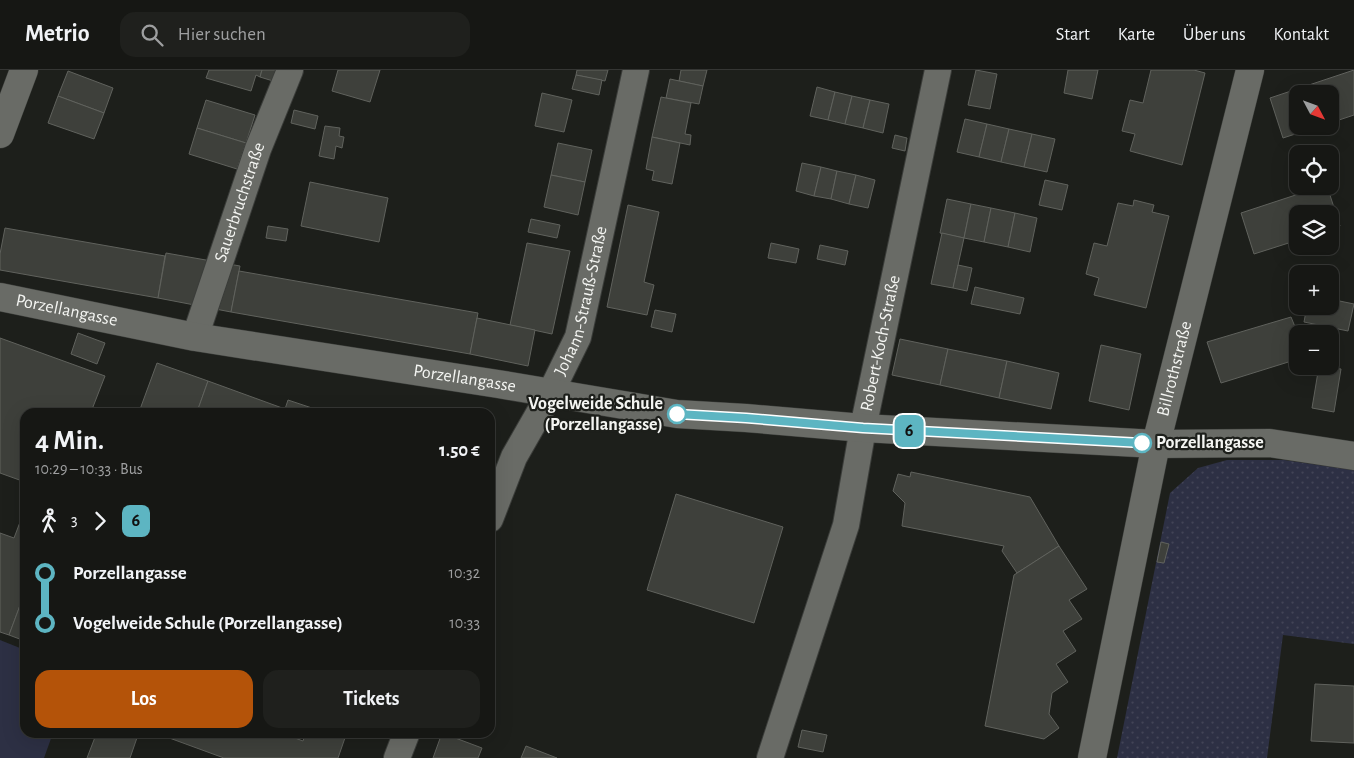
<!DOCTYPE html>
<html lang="de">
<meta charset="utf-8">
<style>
body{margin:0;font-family:"Alegreya Sans",sans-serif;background:#1f201d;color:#f1f3f6;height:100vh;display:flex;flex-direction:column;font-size:19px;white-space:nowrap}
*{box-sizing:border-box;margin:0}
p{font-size:16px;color:#9e9fa0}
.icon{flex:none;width:28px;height:28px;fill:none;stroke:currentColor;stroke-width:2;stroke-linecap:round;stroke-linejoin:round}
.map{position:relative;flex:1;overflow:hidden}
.drawer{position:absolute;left:20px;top:338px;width:475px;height:330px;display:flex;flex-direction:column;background:#161714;border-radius:15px;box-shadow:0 5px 20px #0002,0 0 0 1px #353634}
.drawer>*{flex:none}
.badge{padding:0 10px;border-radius:8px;font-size:18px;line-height:32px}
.needle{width:32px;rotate:131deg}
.controls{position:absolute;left:1289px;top:15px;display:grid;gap:10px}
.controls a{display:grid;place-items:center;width:50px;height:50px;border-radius:10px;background:#161714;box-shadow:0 5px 20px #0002,0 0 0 1px #353634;font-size:25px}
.map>.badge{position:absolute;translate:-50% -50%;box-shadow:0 0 0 2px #fff}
.legs{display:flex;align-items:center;gap:8px;height:55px;padding:0 15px;font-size:16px}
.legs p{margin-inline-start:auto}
.overview{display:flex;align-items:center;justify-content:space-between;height:85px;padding:0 15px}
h1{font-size:28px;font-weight:700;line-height:38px}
.button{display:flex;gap:10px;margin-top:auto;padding:10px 15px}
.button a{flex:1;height:58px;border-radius:15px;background:#b45309;color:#fff;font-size:20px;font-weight:700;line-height:58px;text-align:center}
.button a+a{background:#1f201d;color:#f1f3f6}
ul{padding:0 15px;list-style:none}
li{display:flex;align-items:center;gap:18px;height:50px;font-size:19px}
li i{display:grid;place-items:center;width:8px;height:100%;margin:0 6px;background:currentColor}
li i::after{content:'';width:12px;height:12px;margin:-6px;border:4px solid;border-radius:50%;background:#161714}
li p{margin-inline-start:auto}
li:first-child i{background:linear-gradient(#0000 50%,currentColor 0)}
li:last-child i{background:linear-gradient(currentColor 50%,#0000 0)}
header{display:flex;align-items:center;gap:30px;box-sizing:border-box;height:70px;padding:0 25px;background:#161714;border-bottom:1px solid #353634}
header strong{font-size:24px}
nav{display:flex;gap:28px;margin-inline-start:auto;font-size:18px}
.search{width:350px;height:45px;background:#1f201d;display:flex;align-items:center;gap:12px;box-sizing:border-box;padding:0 18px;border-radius:15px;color:#9e9fa0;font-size:19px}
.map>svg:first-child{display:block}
</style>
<header>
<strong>Metrio</strong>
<div class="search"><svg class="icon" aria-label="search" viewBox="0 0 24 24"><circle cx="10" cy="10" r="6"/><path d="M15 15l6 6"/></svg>Hier suchen</div>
<nav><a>Start</a><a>Karte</a><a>Über uns</a><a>Kontakt</a></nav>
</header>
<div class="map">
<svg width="1354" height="688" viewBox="0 0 1354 688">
<defs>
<pattern id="grass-dots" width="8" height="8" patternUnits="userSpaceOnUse" patternTransform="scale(1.25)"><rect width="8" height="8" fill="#2d3044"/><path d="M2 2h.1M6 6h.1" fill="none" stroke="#424456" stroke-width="1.8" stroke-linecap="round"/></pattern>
</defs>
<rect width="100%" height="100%" fill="#1d1f1b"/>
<path fill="url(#grass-dots)" d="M1227,390H1284L1354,400V574L1283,565L1267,688H1117L1170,423L1198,398Z"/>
<path fill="#2d3044" d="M0,570L25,580V662L53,663L44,688H0Z"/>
<g fill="#3e403b" stroke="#60625d">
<path d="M209,0H262L260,7L256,5L251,21L206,8Z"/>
<path d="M262,0H276L273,11L260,7Z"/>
<path d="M338,0H380L370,32L332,21Z"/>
<path d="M577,0H608L605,11L576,5Z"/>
<path d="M681,0H707L703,16L679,11Z"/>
<path d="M976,0L997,4L990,39L968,35Z"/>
<path d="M1068,0H1098L1092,29L1064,23Z"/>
<path d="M1151,0H1194L1205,3L1182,95L1130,81L1135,64L1122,61L1130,30L1143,33Z"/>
<path d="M1354,0V45L1330,53V24H1298V56H1320L1283,68L1270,28Z"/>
<path d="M68,1L113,18L104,43L58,26Z"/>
<path d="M576,5L602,10L599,25L572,19Z"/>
<path d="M670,9L703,16L699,34L666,28Z"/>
<path d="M817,17L835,22L828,50L810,46Z"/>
<path d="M835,22L852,26L845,54L828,50Z"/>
<path d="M542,23L572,30L564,62L535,56Z"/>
<path d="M58,26L104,43L94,69L48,53Z"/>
<path d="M852,26L870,30L863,58L845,54Z"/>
<path d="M661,27L691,33L685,64L691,65L690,75L652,67Z"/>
<path d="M206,30L255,45L246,73L197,58Z"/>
<path d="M870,30L889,34L883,63L863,58Z"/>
<path d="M294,40L318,46L315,59L291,53Z"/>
<path d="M965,49L987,54L979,87L957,82Z"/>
<path d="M987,54L1009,59L1001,92L979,87Z"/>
<path d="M325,56L340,58L339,66L344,67L342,78L336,76L334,89L319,86Z"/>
<path d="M197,58L246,73L237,99L189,84Z"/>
<path d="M1009,59L1032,64L1024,97L1001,92Z"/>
<path d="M1032,64L1055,69L1047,102L1024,97Z"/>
<path d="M895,65L907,68L905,81L892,78Z"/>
<path d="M652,67L680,73L672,114L652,110L654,101L646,99Z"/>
<path d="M558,73L592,80L585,112L551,105Z"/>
<path d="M802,93L821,97L814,126L796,121Z"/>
<path d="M821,97L837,101L831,129L814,126Z"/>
<path d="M837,101L856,105L849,134L831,129Z"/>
<path d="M551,105L585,112L578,145L544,137Z"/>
<path d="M856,105L875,110L868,138L849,134Z"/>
<path d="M1045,110L1068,115L1062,140L1039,135Z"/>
<path d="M310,112L388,128L379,172L301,156Z"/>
<path d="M1323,116H1327L1340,156L1330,159V144H1298V170L1254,184L1241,143Z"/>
<path d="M947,129L971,134L964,168L940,163Z"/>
<path d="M1134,130L1154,135L1152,142L1169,146L1146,238L1094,225L1099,208L1086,204L1094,173L1107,176L1118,133L1133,136Z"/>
<path d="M971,134L991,138L984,172L964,168Z"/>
<path d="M628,135L659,142L644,212L654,215L647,245L607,237Z"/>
<path d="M991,138L1015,143L1008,177L984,172Z"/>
<path d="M1015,143L1037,148L1030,182L1008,177Z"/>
<path d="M531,149L560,155L557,168L528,162Z"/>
<path d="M268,156L288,159L286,171L266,168Z"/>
<path d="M5,158L165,186L158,228L0,200V184Z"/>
<path d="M942,163L964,168L953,218L931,214Z"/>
<path d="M527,173L570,181L552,264L510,255Z"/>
<path d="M771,173L799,179L796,193L768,188Z"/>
<path d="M820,175L848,181L845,195L817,189Z"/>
<path d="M166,183L240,196L231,242L158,228Z"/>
<path d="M958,195L972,198L967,221L953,218Z"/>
<path d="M239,201L478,243L470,284L231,242Z"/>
<path d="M975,217L1024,228L1020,244L971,234Z"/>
<path d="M1330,229L1354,234L1348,261L1304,252L1307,236H1330Z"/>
<path d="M655,240L676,244L672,262L651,257Z"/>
<path d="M1291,247L1298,264V289L1221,313L1207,272Z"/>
<path d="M477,248L535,260L528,296L470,284Z"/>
<path d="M78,263L105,273L97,294L71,284Z"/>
<path d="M0,268L105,306L91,342H25V412L0,403Z"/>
<path d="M900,269L948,279L940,315L892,305Z"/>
<path d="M1101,275L1141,284L1129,340L1089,331Z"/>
<path d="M948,279L1007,291L999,328L940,315Z"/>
<path d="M1007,291L1059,303L1051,339L999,328Z"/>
<path d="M157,293L208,311L197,342H139Z"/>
<path d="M1319,296L1341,299L1334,342L1312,338Z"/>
<path d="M208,311L285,339L284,342H197Z"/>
<path d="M288,330L324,342H284Z"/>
<path d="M911,402L1030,427L1059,476L1017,503L1002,481L1004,476L902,456L905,433L893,421L898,404L910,407Z"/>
<path d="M676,424L783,457L754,553L647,520Z"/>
<path d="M25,439V522L9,565L0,562V463L14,468Z"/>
<path d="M1161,472L1169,474L1164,493L1157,492Z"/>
<path d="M1059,476L1087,519L1069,530L1082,549L1063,561L1076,581L1056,594L1068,612L1052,623L1049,644L1059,658L1044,669L985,656L1014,505Z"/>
<path d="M25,522V571L9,565Z"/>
<path d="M1315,614L1354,616V673L1311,671Z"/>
<path d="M802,660L827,665L823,682L798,677Z"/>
<path d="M97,662H139L130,688H87Z"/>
<path d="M153,662H279L303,671L306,662H347L338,688H224Z"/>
<path d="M442,663L482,678L478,688H433Z"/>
<path d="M526,676L557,688H521Z"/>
</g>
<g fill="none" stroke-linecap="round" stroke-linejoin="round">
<defs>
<g id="minor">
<path id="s1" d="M195,267L258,79L290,0"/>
<path id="s2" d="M490,449L514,387L550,324L578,267L636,0"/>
<path d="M397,688L407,662"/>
<path id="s3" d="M770,688L846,455L863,358L938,0"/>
</g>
<g id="tertiary">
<path d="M0,64L24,0"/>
<path id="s4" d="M0,227L195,267L498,314L677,344L746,348L863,358L1156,374L1270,373L1354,386"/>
<path id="s5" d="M1092,688L1156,374L1250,0"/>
</g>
</defs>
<use href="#minor" stroke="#3b3d3a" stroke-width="28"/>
<use href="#tertiary" stroke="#3b3d3a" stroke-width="29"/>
<use href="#minor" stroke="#696b66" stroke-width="26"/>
<use href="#tertiary" stroke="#696b66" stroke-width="28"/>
</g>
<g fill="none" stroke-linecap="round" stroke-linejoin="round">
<defs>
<path id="line-1" d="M677,344L746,348L863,358L1142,373"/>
</defs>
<use href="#line-1" stroke="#fff" stroke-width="11"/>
<use href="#line-1" stroke="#5db5c2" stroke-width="8"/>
</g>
<g fill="#fff" stroke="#5db5c2" stroke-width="2.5">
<circle cx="677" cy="344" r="9"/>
<circle cx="1142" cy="373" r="9"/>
</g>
<g text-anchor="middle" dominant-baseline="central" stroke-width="4.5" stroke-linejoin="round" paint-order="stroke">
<g font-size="18" fill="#f4f5f2" stroke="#1d1f1b">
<text stroke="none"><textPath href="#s1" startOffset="142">Sauerbruchstraße</textPath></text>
<text stroke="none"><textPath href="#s2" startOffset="238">Johann-Strauß-Straße</textPath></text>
<text stroke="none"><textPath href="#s4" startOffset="68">Porzellangasse</textPath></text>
<text stroke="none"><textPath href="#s3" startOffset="430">Robert-Koch-Straße</textPath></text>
<text stroke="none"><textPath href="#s5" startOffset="398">Billrothstraße</textPath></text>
<text stroke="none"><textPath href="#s4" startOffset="472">Porzellangasse</textPath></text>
</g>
<g font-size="18" font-weight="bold" fill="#f4f5f2" stroke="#1d1f1b" text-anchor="end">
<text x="663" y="334">Vogelweide Schule<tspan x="663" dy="21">(Porzellangasse)</tspan></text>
<text x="1156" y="373" text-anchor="start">Porzellangasse</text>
</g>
</g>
</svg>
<div class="controls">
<a><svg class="needle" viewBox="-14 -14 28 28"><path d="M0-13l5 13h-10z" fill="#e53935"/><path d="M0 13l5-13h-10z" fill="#9e9fa0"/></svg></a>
<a><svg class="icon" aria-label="locate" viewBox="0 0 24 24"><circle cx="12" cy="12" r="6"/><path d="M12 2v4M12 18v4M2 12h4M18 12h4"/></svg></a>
<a><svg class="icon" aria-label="layers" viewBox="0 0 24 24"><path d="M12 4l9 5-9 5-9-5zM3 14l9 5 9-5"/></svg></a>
<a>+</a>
<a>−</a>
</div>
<b class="badge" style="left:909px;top:361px;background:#5db5c2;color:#111">6</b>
<section class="drawer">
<div class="overview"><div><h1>4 Min.</h1><p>10:29 – 10:33 · Bus</p></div><b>1.50 €</b></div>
<div class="legs"><svg class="icon" aria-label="walk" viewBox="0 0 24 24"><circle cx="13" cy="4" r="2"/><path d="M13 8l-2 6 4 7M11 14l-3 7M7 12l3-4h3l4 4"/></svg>3<svg class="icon" aria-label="forward" viewBox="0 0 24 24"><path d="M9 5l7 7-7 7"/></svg><b class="badge" style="background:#5db5c2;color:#111">6</b></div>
<ul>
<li><i style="color:#5db5c2"></i><b>Porzellangasse</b><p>10:32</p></li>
<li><i style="color:#5db5c2"></i><b>Vogelweide Schule (Porzellangasse)</b><p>10:33</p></li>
</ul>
<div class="button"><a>Los</a><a>Tickets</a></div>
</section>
</div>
